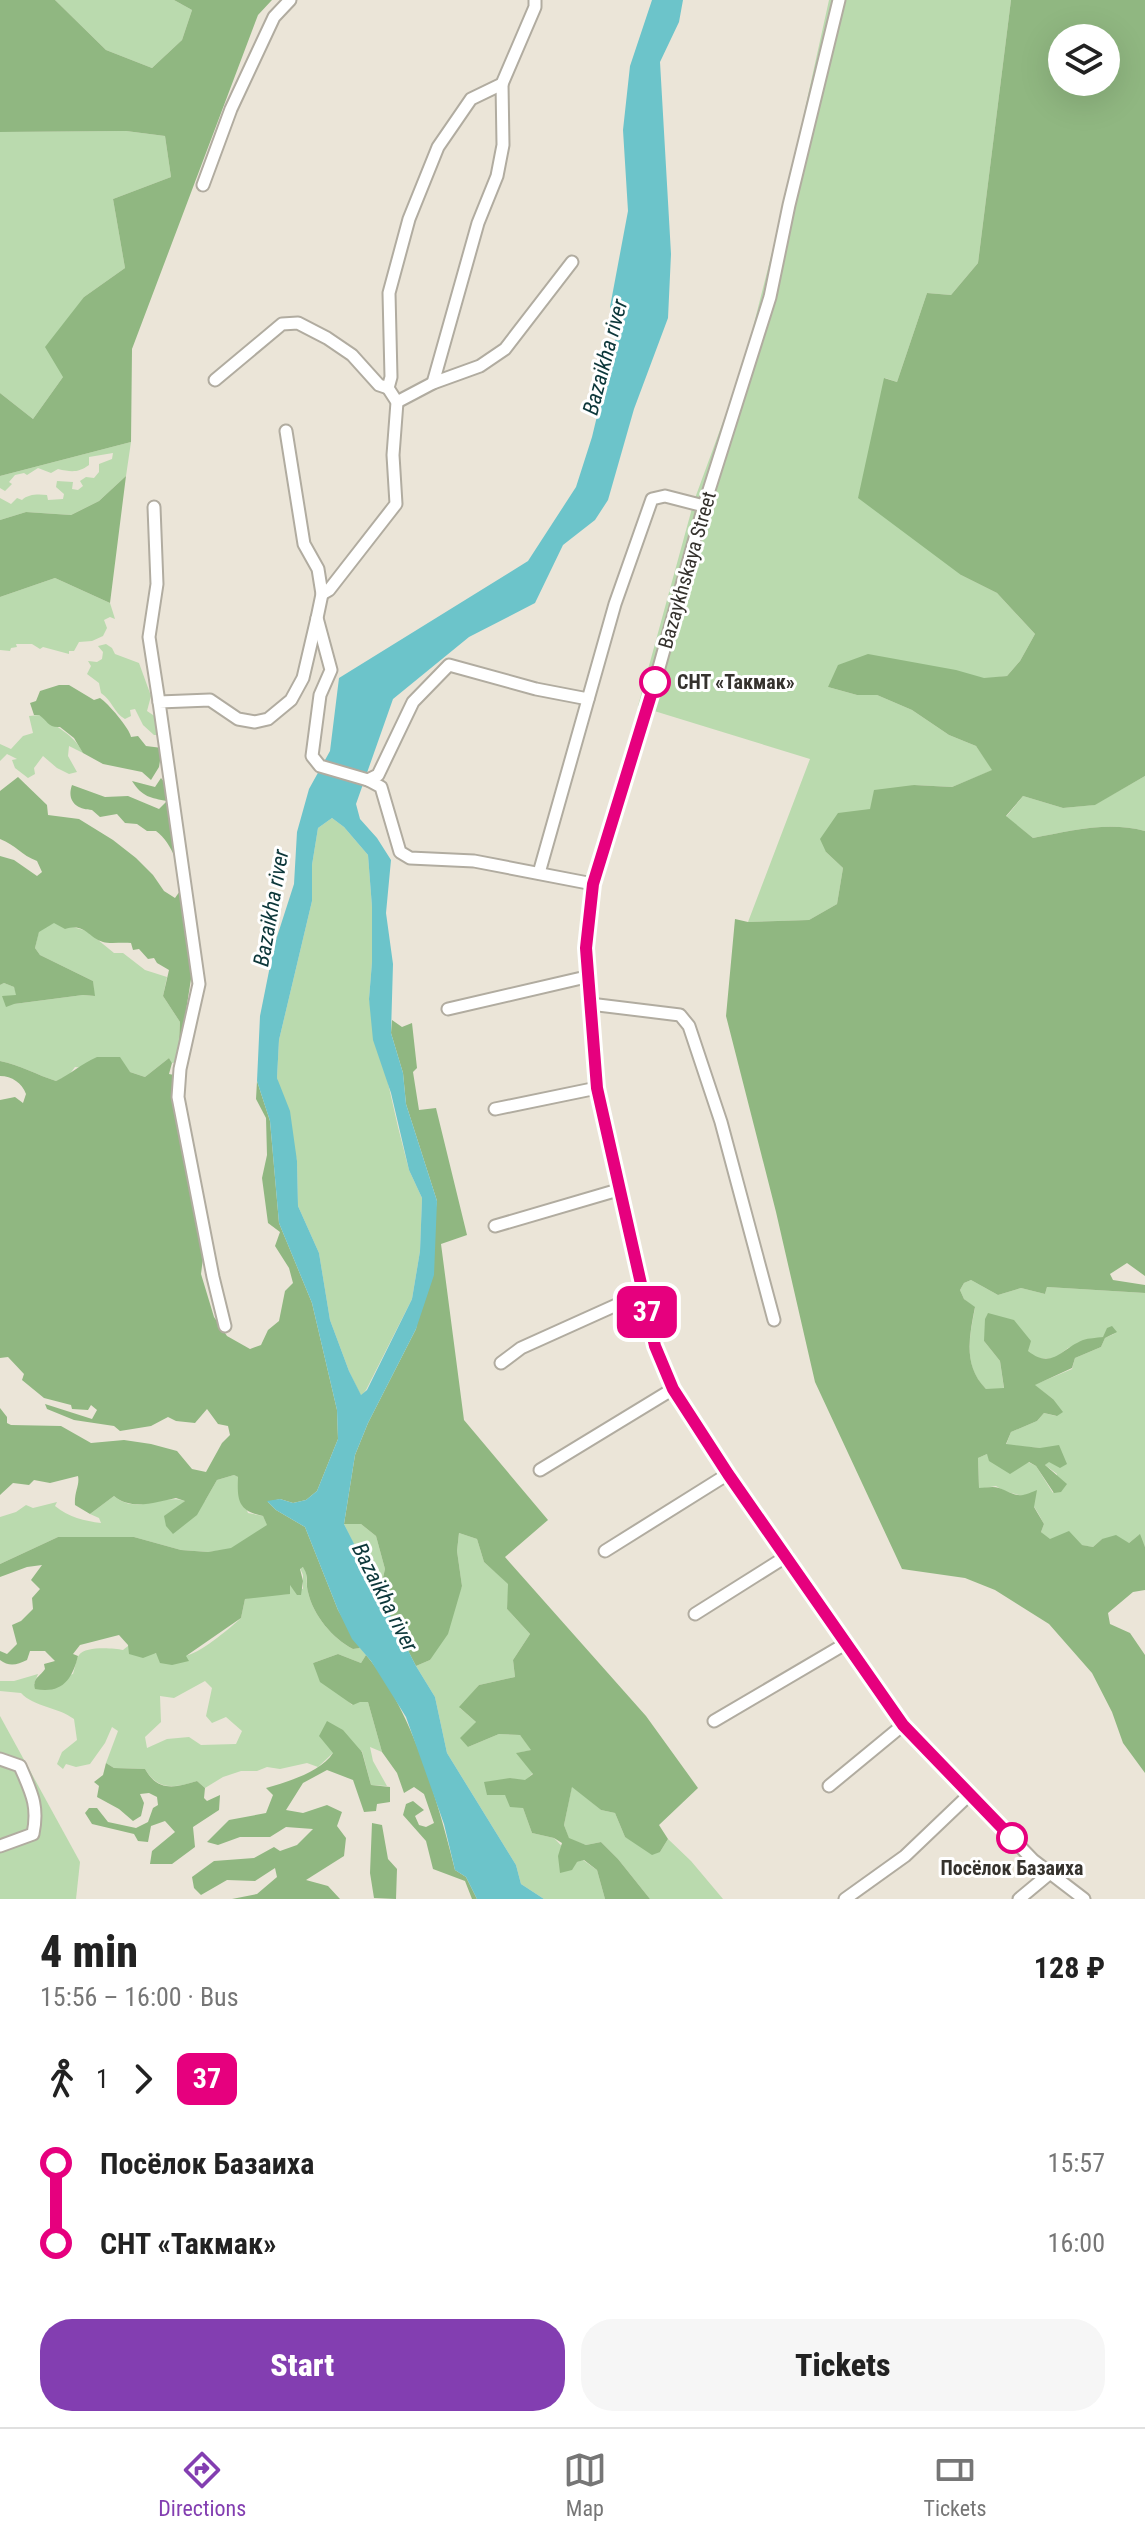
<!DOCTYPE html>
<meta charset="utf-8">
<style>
body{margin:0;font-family:"Roboto Condensed",sans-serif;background:#f6f6f6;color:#222;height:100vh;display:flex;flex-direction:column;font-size:30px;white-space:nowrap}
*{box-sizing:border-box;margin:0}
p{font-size:26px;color:#767676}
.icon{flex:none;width:44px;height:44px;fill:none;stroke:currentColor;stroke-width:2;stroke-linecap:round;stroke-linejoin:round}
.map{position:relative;height:1899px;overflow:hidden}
.drawer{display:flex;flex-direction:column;background:#fff;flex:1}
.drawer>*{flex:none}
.badge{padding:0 16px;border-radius:12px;font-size:28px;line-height:52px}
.tools{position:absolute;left:1048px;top:24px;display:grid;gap:16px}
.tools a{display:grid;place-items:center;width:72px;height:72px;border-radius:50%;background:#fff;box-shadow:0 8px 32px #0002;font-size:40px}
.map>.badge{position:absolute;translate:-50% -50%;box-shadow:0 0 0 4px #fff}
.legs{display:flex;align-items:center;gap:12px;height:88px;padding:0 40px;font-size:26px}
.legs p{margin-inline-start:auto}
.overview{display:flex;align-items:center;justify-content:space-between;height:136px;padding:0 40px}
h1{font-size:44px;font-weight:800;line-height:60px}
.cta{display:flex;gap:16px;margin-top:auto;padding:16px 40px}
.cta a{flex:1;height:92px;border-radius:32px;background:#833eb1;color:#fff;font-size:32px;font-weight:800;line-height:92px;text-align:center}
.cta a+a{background:#f6f6f6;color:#222}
ul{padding:0 40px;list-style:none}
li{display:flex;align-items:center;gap:28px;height:80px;font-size:30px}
li i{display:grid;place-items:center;width:12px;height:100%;margin:0 10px;background:currentColor}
li i::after{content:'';width:20px;height:20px;margin:-10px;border:6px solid;border-radius:50%;background:#fff}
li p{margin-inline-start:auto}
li:first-child i{background:linear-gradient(#0000 50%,currentColor 0)}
li:last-child i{background:linear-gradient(currentColor 50%,#0000 0)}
.menu{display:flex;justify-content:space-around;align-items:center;height:112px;border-top:2px solid #e0e0e0;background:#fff;font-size:22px;color:#767676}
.menu a{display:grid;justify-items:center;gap:4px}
.menu .on{color:#833eb1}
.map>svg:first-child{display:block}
</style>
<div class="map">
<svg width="1145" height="1899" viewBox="0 0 1145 1899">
<rect width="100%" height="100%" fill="#ebe5d8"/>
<g fill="#badaae" fill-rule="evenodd">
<path d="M55,0H174L192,10L182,40L152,68L106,50Z"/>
<path d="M829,0H1011L978,263L951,295L927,293L897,382L885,378L961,575L997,593L1035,634L1020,661L1007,676L984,679L919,664L828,687L857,695H877L912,710L949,735L976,746L993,770L952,787L914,785L870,809L826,852L843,868L837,904L809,920L748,922L810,759L638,706L694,501L743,367L783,209Z"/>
<path d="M126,131L165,136L171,177L113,199L125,268L84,297L63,377L33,419L0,393V132Z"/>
<path d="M131,442L126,476L99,501L71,515L26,512L0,520V498L11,504L17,498L22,500C28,494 38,494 47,495L48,500L63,499L64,494L56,487L57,481L73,482L72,489L78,490L83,486L80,481L86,477L94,478L99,472V464L112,459L113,453L89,457V465C78,473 71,472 58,469L51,473L38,468L27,475L24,473L15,475L9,482L12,484L5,491L0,488V476Z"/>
<path d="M55,578L110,603L115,619L110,617L104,620L107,628L103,636L92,641L79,642L74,651H69V654L43,647L40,649L32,644H16L17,647L11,648L10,651L0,650V597Z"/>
<path d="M106,644L112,648L115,654L139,663L151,696L147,711L156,717L159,735H154L143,725L135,709L130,710L131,716L125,719C114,713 112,700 101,693L99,683L87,674L91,666L88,661L97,662L102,659L103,652L98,646Z"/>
<path d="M39,715C56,727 74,734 83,753L69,746L68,756L77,772L69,774L57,768L43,756L34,768L35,774L28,778L15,768L12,760L17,759L7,754L0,761V744L11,749L23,736L33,733L29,716Z"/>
<path d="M1145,776V831C1108,821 1070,831 1033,838L1006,817L1023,796L1063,808L1094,805Z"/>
<path d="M332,818L344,827L368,855L372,907V962L369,999L398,1127L409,1170L422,1198L420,1251L412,1299L366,1390L361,1396L349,1371L330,1320L319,1253L298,1206L297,1161L277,1078L279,1040L312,901V865L318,828Z"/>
<path d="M55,922L87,931L114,953H123L145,970L167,977L163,996L180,1022L178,1062L172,1063L169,1058L145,1077L130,1072L75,1067L69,1075L56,1081C37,1075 20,1065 0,1061V985L4,983L14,987L17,995L14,1004L83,995L94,996L93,981L40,955L35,948L39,931Z"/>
<path d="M971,1280L998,1295L1021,1288L1045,1294L1047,1287L1145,1293V1547L1139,1535L1129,1543L1102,1539L1093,1547L1050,1540L1041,1532L1044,1524C1039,1515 1033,1501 1022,1496C1011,1492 1008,1494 996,1486L979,1489L978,1458L987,1454L1010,1473L1028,1462L1036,1466L1053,1493L1057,1474L1045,1465L1048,1462L1040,1448L1006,1445L1011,1432L1037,1421L1044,1413L1056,1416L1053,1399L1034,1385L1072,1369L1075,1358L1101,1347L1105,1338L1116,1333L1068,1348L1054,1359L1036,1358L1027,1351L984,1341L1000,1361L1004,1389H986C963,1366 969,1338 975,1308L964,1299L960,1290L964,1283Z"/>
<path d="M234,1475L238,1477V1488L248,1513L263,1516L268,1526L231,1549L208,1552L181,1550L134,1537H58L0,1564V1517L16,1512L26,1505L33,1508L57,1502L55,1506C68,1517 85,1521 101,1523L99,1518L90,1514L114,1496C137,1516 162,1493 185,1501L176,1509L205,1501L217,1480Z"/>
<path d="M344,1524H361L376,1536L385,1569L379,1595Z"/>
<path d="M459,1533L477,1539L484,1562L509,1584L507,1609L530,1634L513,1660L515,1677L479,1685L460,1708L476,1722L468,1747L499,1734L520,1735L532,1750L517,1753L533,1773L525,1781L509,1778L505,1795L523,1808L532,1833L554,1838L577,1862L583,1860L597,1870L605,1899H544L521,1884L516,1865L447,1753L435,1697L416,1666L430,1660L462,1586L457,1551Z"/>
<path d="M304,1567C309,1579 305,1582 308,1592C313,1615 333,1639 353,1649L360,1648L366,1655L361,1663L338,1654L313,1663L352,1705L360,1701L368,1702L382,1752L370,1747L373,1761L387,1786L371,1785L362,1751L333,1753L318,1767L307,1763L280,1769L267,1767L257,1771H241L223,1777L205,1788L197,1781C175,1788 158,1791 145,1769L114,1768L106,1763L118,1731L112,1727L105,1743L90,1764L76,1767L66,1764L63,1769L57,1764L62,1752L77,1740L74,1719C58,1707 34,1707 21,1693L0,1691V1681H14L38,1674L34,1684L73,1674C75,1668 76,1659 79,1655C85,1646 113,1648 123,1650L128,1646C145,1650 166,1658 184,1656C198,1655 229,1629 241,1618L245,1599C258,1595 275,1595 289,1594L290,1585L303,1589V1575L300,1568ZM205,1681L212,1688L206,1716L212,1723L226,1717L242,1731L236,1744L201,1745L189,1737L167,1739L147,1748L145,1737L161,1722L160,1696L174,1698Z"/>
<path d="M0,1716L80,1862L76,1899H0Z"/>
<path d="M572,1786L601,1810L615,1813L625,1837L660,1852L668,1839L691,1861L723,1899H650L618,1859L601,1842L586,1845L569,1839L564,1825Z"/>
</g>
<g fill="#90b781" fill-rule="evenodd">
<path d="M0,0H55L106,50L152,68L182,40L192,10L174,0H272L258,15L132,349L131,442L0,476V393L33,419L63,377L45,347L84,297L125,268L113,199L171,177L165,136L126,131L0,132Z"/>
<path d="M1011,0H1145V776L1095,805L1063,808L1023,796L1006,816L1033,838C1070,831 1108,821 1145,831V1276L1127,1263L1110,1274L1113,1280L1145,1285V1293L1047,1287L1045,1294L1021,1288L998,1295L971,1280L964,1283L960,1290L964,1299L975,1307C969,1337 963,1366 986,1389L1004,1388L1000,1361L984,1341L985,1319L988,1313L1014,1320L1031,1341L1028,1351C1052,1370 1061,1349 1083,1340C1089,1338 1096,1338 1103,1337L1107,1328L1112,1326L1117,1332L1105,1338L1101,1347L1075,1358L1072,1368L1035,1385L1053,1399L1063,1412L1057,1416L1044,1413L1037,1421L1011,1432L1006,1444L1040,1448L1059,1445L1067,1464L1060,1468L1049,1462L1045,1465L1067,1484L1061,1492L1054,1493L1036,1466L1029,1462L1010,1474L989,1461L987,1454L978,1458L979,1488C985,1488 993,1486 999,1488C1017,1495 1017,1499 1037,1490L1034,1507L1044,1524L1041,1532L1050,1539L1069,1531L1082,1545L1093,1547L1102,1539L1116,1535L1129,1543L1140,1534L1145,1547V1590L1133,1592L1108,1613L1110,1624L1130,1633L1145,1655V1773L1123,1743L1112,1712L1092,1673L1049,1624L995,1590L965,1578L902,1569L815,1382L776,1212L726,1016L735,919L748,922L809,920L837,904L843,868L826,852L820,839L838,813L870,809L874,790L914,785L952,787L992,770L976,746L949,735L912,710L877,695H857L828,687L838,665L868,654L956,670L984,678L1007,676L1020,661L1035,634L997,593L961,575L858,498L884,378L897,382L927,293L951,295L978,263ZM1062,38H1106V82H1062Z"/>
<path d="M126,476L110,603L55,578L0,597V520L26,512L71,515L99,501Z"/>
<path d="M59,685H69L94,700L100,698C108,703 130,729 131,737L138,736L146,746L162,748L159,767L151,780L142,772L103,764L83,753L74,738L60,727C48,728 48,721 39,715H34L30,703L36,701L40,691Z"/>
<path d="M18,777L47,805L48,815L79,819L113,840L136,858L153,875L164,891L175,898L182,888C180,868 173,844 156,831H147L137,824L125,823L117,814L100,817L92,810C78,810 66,802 72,785L105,797L128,796L159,809L167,801C151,798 142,797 132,781L155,787L161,778L169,788L191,944V979L178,1062L180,1022L163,996L169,970L157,963L154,958L148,959L139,949L133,950L131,943C122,942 110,944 103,942C87,937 86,923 65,929L54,923L39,932L35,948L40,955L93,981L95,996L83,995L14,1004L6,1007L2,996L16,995L14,987L4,983L0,985V856L14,860L37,876L42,872L37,861C21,855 16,845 0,839V791Z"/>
<path d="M392,1020L402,1027L412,1023L417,1068L413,1072L419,1110L436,1108L467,1235L441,1244L464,1420L548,1520L505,1557L646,1716L698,1788L659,1825L668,1839L660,1852L652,1855L625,1837L615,1813L601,1810L572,1787L564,1825L569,1838L586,1845L601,1842L618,1859L650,1899H605L597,1870L584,1860L577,1862L572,1870L560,1873L558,1856L562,1843L554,1838L532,1833L523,1808L510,1807L505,1795H487L484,1782L510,1778L525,1780L533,1774L516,1753L531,1750L520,1735L499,1734L468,1747L460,1738L476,1722L459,1707L479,1685L515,1677L513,1660L530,1634L507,1609L508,1584L484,1562L477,1539L459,1533L457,1551L462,1586L448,1634L430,1660L416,1666L379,1595L385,1569L376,1536L361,1524H344L355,1455L368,1423L416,1329L437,1201L406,1104L403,1073L391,1033Z"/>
<path d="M97,1057H120L130,1072L145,1077L169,1058L172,1063L169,1074L174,1075L172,1088L204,1250L201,1274L214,1317L227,1336L250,1349L261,1345L268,1330L279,1321L285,1291L293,1283L289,1268L275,1246L280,1232L268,1223L262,1178L267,1155L266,1118L256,1099L257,1081L270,1121L279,1223L312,1303L337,1410L338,1439L317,1491L306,1500L293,1503L280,1499L268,1502L276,1510L305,1527L338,1610L360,1648L353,1649C333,1639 313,1615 308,1592C305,1581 310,1579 303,1567L300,1569L303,1581L301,1595H297L290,1585V1594L245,1599L241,1618L186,1656L189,1661L172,1665L160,1663L156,1653L143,1658L129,1654L128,1645L119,1635L80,1645L73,1654L78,1656C72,1680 62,1694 35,1689C32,1678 40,1677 45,1669L44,1664L55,1661L45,1651H30L27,1660C17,1665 9,1667 0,1660V1651L7,1654L17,1644L12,1625L21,1621L33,1609L32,1598L40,1589L31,1580L42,1565L27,1567L0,1577V1564L58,1537H134L181,1550L208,1552L231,1548L267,1525L263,1516C238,1511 237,1500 238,1477L234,1475L217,1480L197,1515L173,1534L166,1526L164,1516L185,1501L176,1498C156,1502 132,1511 114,1496L90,1514L75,1505C74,1492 80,1485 78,1476L50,1483L34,1480L29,1485L13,1483L0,1495V1408L7,1417V1423L11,1425L61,1426L91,1443L124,1440L151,1444L177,1451L192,1469L206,1472L222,1443L230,1435L228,1426L218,1424L207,1409L195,1423L176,1421L168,1417L151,1426L120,1431L114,1426L74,1420L47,1409L45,1404L92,1419L97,1410L91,1405L88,1410L72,1409L71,1405L44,1398L22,1380L24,1374L8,1357L0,1358V1100L15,1097L23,1103L26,1094C22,1083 12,1076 0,1076V1061C20,1065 37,1075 56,1081C71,1074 81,1064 97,1057Z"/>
<path d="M338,1654L361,1663L366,1655C412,1709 438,1802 455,1870L466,1877L477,1899H472L465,1881L433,1869L426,1841L403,1815L406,1804L413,1801L424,1810L415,1816L419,1825L426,1827L434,1823L424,1794L414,1787L404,1793L397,1773L382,1752L368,1702H360L353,1705L320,1682L313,1663Z"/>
<path d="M327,1721L343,1730L362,1752L371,1785L390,1787V1802L377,1804L376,1811L364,1812L353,1780L327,1770L303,1783L286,1810L303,1813L327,1805L342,1812L337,1826L346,1838L344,1856L306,1880L328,1886L340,1899H232L257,1894L277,1877L275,1868L255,1881L227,1880L201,1895L194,1888L192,1877L214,1861L254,1858L274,1847L280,1851L297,1845L313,1829L286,1827L270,1837H240L218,1845L207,1842L229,1820L266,1813L273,1795L266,1788C287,1782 321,1772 333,1753L319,1736Z"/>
<path d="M106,1763L114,1768L145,1769C158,1792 175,1788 197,1781L205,1788L204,1798L207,1801L220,1795L219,1810L193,1827L195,1847L172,1864H150L152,1851L175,1832L165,1821L151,1826L148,1842L138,1841L134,1834L92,1824L85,1813L89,1808H97L108,1822L136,1828L148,1822L153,1808L158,1805L157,1797L149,1793L140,1794L144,1803L141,1816L133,1821L119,1809L97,1797L99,1786L94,1782L103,1775Z"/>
<path d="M372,1823L382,1825L388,1859L397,1869L396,1899L374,1898L370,1873Z"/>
</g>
<path fill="#6cc4ca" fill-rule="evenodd" d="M652,0H683L679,22L660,62L671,254L668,318L634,409L608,500L595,520L563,545L535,603L469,637L393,699L356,804L360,819L377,838L391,860L386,913L393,964L391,1033L403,1073L406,1104L437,1201L434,1275L416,1329L368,1423L355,1455L344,1524L416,1666L435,1697L447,1753L516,1865L521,1884L544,1899H477L466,1877L455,1870L444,1824L406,1717L371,1661L352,1639L338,1610L305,1527L276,1510L267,1501L280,1499L293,1503L306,1500L317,1491L338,1439L337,1410L312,1303L279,1223L270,1121L257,1081L260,1016L274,946L294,884L297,832L309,789L330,751L339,678L528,561L576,487L592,437L618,329L610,307L628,211L623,130L630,66ZM332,818L344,827L368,855L372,907V962L369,999L373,1040L391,1093L409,1170L422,1198L420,1251L412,1299L367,1390L361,1395L349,1371L330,1320L319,1253L298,1206L297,1161L290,1111L277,1078L279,1040L312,901V865L318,828Z"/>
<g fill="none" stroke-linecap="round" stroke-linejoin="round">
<defs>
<g id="street">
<path d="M839,0L789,205L770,297L704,506L655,682L593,884L586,948L597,1088L655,1346L673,1389L728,1474L903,1725L1033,1860L1084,1899"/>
<path d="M203,185L231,109L274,17L290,0"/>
<path d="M215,380L282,324L298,323L327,338L352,355L379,385L388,388"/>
<path d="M433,383L478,223L497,176L503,145L502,84"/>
<path d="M397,402L433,383L480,366L505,349L572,262"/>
<path d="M286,431L304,544L318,569L322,594L317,618L331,670L320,695L312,756L320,766L368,780"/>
<path d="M154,507L157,584L149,637L159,702"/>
<path d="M322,594L329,590L396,504L393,455L397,402L388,388L391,377L389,293L409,219L438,147L471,99L502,84L535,7V0"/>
<path d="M588,699L536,689L449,665L413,702L378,775L368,780L381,787L400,852L410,858L474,861L593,884"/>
<path d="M539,873L615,604L652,499L665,496L704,506"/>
<path d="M590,1004L680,1015L689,1026L721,1122L774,1320"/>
<path d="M448,1009L586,977"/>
<path d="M495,1109L597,1088"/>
<path d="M495,1226L618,1190"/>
<path d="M225,1326L213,1277L178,1097L180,1069L199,984L159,702L210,700L238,719L255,722L268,719L291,700L303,678L317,618"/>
<path d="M501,1363L521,1348L643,1293"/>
<path d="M540,1470L673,1389"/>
<path d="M605,1551L728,1474"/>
<path d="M695,1614L787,1556"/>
<path d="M714,1721L845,1644"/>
<path d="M0,1759L20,1766C31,1792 39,1805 33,1834L0,1846"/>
<path d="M829,1786L903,1725"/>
<path d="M845,1899L905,1856L970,1794"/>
<path d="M1019,1899L1049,1874"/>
</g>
</defs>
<use href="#street" stroke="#b1aca0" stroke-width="15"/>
<use href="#street" stroke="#fff" stroke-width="11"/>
</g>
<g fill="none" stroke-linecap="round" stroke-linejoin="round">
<defs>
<path id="line-1" d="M655,682L593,884L586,948L597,1088L655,1346L673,1389L728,1474L903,1725L1012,1838"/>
</defs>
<use href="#line-1" stroke="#fff" stroke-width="18"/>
<use href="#line-1" stroke="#e6007e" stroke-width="12"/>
</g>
<g fill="#fff" stroke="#e6007e" stroke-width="4">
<circle cx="655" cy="682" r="14"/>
<circle cx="1012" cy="1838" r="14"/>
</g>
<g text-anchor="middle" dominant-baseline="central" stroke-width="6" stroke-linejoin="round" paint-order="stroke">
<g font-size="20" fill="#35322d" stroke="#fff">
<text transform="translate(687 570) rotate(-74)">Bazaykhskaya Street</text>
</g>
<g font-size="20" font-weight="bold" fill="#35322d" stroke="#fff" text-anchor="start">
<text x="677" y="682">СНТ «Такмак»</text>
<text x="1012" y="1868" text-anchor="middle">Посёлок Базаиха</text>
</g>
<g font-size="22" font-style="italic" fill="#0c373a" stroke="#fff">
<text transform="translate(605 357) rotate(-75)">Bazaikha river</text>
<text transform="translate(271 908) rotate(-80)">Bazaikha river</text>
<text transform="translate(385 1597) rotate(63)">Bazaikha river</text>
</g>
</g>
</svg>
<div class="tools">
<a><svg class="icon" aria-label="layers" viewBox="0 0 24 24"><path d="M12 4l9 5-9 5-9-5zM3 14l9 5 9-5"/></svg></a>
</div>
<b class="badge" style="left:647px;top:1312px;background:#e6007e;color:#fff">37</b>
</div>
<section class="drawer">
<div class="overview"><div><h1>4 min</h1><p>15:56 – 16:00 · Bus</p></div><b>128 ₽</b></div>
<div class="legs"><svg class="icon" aria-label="walk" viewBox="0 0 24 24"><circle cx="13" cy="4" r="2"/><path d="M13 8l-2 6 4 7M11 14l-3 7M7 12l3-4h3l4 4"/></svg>1<svg class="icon" aria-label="forward" viewBox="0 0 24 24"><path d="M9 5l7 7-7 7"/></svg><b class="badge" style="background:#e6007e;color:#fff">37</b></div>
<ul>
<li><i style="color:#e6007e"></i><b>Посёлок Базаиха</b><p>15:57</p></li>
<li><i style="color:#e6007e"></i><b>СНТ «Такмак»</b><p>16:00</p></li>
</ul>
<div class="cta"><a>Start</a><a>Tickets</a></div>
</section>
<nav class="menu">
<a class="on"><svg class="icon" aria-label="directions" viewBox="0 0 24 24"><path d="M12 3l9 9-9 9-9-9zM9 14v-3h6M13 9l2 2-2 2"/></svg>Directions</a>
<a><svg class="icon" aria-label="map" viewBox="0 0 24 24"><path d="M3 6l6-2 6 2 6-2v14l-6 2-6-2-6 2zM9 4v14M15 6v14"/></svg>Map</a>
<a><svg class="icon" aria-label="tickets" viewBox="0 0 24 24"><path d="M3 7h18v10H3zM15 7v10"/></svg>Tickets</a>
</nav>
